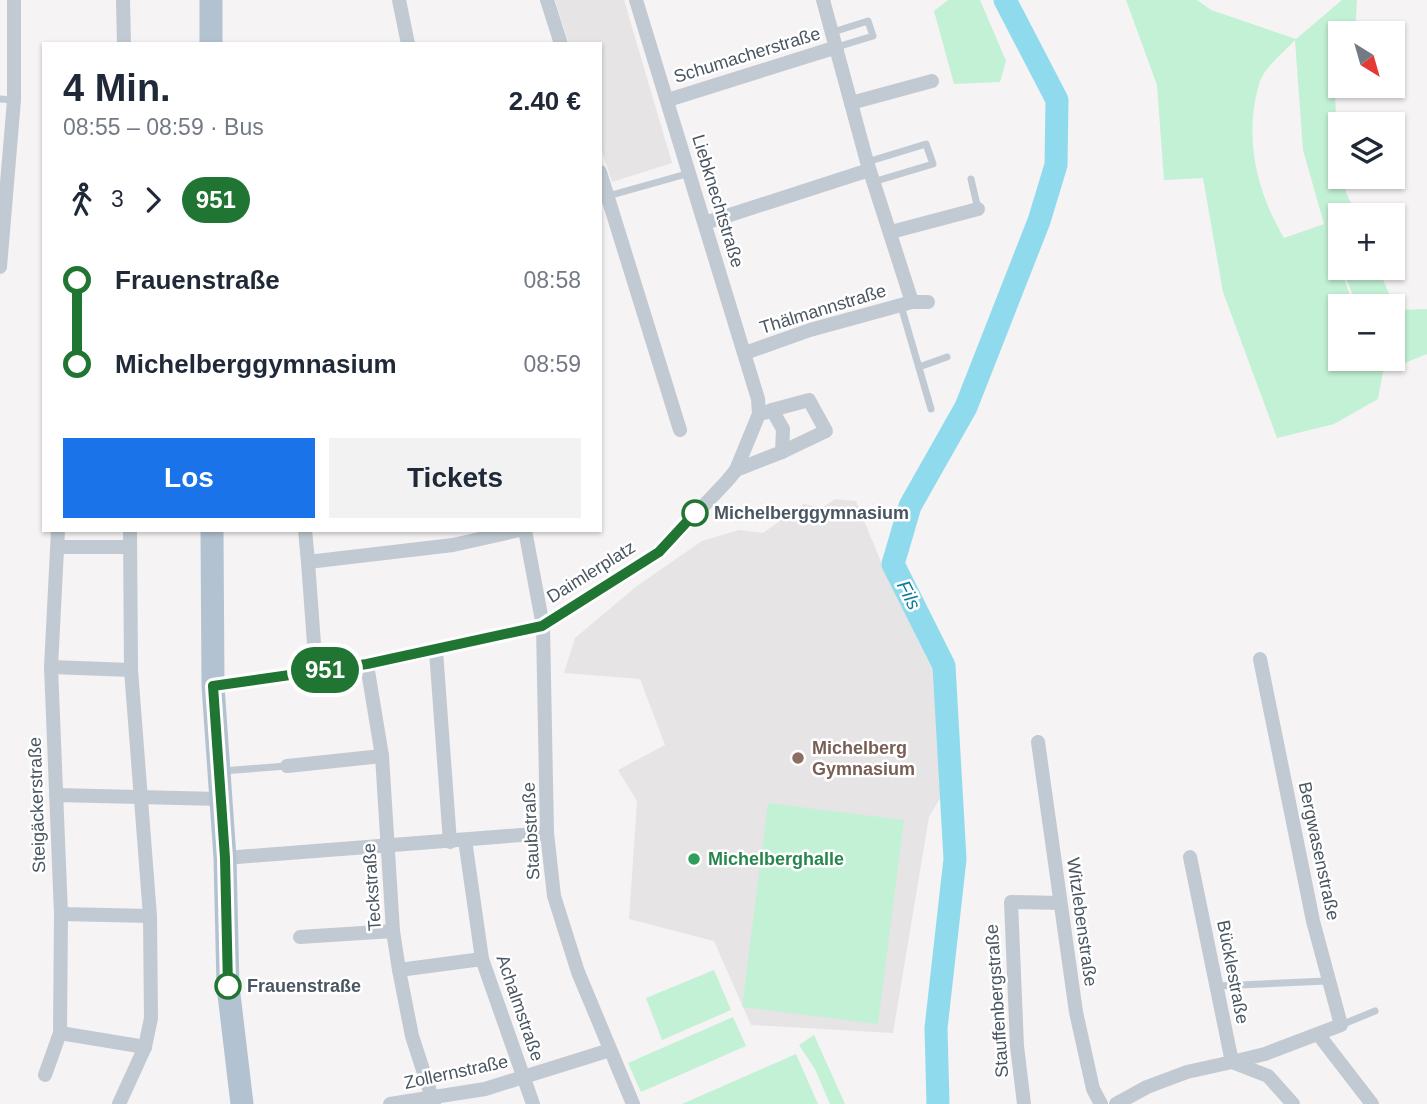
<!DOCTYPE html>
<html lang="de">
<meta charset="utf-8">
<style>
body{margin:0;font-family:Arial,sans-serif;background:#f2f2f3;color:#1f2937;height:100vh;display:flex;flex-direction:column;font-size:26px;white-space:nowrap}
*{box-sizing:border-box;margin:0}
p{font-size:23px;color:#747a83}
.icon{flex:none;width:38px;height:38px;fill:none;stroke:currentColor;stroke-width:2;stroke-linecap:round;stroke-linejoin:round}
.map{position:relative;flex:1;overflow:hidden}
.details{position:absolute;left:42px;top:42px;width:560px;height:490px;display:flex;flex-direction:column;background:#fff;border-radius:0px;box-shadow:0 2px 5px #0004}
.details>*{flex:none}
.badge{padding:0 14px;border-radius:23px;font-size:24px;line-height:46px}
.needle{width:46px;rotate:143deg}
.tools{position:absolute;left:1328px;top:21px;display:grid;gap:14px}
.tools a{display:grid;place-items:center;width:77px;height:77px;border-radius:0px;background:#fff;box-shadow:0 2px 5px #0004;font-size:35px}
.map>.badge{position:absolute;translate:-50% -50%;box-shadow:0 0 0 4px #fff}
.legs{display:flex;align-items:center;gap:10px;height:77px;padding:0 21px;font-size:23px}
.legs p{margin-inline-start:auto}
.overview{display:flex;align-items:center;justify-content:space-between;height:119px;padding:0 21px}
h1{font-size:38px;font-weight:800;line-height:52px}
.cta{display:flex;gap:14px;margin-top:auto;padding:14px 21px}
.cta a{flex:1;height:80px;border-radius:0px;background:#1a73e8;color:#fff;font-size:28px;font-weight:800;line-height:80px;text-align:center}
.cta a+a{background:#f2f2f3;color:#1f2937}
ul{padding:0 21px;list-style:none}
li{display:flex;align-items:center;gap:24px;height:84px;font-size:26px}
li i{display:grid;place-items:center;width:10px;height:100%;margin:0 9px;background:currentColor}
li i::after{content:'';width:18px;height:18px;margin:-9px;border:5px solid;border-radius:50%;background:#fff}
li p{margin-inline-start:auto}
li:first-child i{background:linear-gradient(#0000 50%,currentColor 0)}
li:last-child i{background:linear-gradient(currentColor 50%,#0000 0)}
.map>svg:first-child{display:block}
</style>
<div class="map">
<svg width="1427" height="1104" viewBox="0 0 1427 1104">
<rect width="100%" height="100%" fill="#f5f3f3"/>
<g fill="#e6e4e5">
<path d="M555,0H624L672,163L612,182L600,145V44H569Z"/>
<path d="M835,499L856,501L888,579L942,689L956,771L929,817L893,1033L751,1025L714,941L629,919L637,801L618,770L665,745L640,679L564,673L575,638L637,586L702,541L739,530L763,533L804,504L822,508Z"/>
</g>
<g fill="#c3f1d5" fill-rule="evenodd">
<path d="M948,0H980L1006,61L1000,82L954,84L934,11Z"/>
<path d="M1126,0H1197L1211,10L1296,39L1342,0H1357L1355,33H1340V86H1348L1335,97L1340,177H1344L1346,192L1356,215H1340V265L1328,235L1354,306H1340V359H1393V306H1357L1342,268H1378L1396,310L1427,309V354L1383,372L1378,399L1334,424L1277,438L1223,292L1203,178L1164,180L1157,85ZM1295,40L1303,150L1324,224L1284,238C1256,191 1243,135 1260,81C1265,67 1285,51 1295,40Z"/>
<path d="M768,803L904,820L878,1024L742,1007Z"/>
<path d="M714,970L731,1010L662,1040L646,998Z"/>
<path d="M733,1017L746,1046L641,1092L628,1063Z"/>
<path d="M814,1035L845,1104H830L815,1069L799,1045Z"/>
<path d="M796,1054L818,1104H682Z"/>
</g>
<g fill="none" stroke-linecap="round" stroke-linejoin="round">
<path stroke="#90daee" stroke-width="23" d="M938,1104L936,1028L955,859L944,666L893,564L910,506L966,407L1039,221L1056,165L1057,100L1005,0"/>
<g stroke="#c1cad2" stroke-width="7">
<path d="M833,32L868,21L873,36L837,47"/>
<path d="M0,99L14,100"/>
<path d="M867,162L926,144L933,164L873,182"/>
<path d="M971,179L978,209"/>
<path d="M608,196L690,173"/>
<path d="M901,306L931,409"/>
<path d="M919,367L947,357"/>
<path d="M222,771L287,766"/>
<path d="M1218,986L1327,981"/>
<path d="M1341,1025L1375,1011"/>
</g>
<g stroke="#c1cad2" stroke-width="14">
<path d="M123,0L124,44"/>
<path d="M399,0L408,44"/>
<path d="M547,0L561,44"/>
<path d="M823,0L867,162L912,302H928"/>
<path d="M668,100L837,47"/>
<path d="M851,103L932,81"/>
<path d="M600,172L680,430"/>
<path d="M705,223L869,170"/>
<path d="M891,232L978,209"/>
<path d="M0,267L14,100V0"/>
<path d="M745,353L810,330L912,302"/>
<path d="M772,410L809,400L826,431L782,452"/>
<path d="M736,470L782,452L783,429L772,410L764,413"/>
<path d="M305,530L308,562"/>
<path d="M525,530L543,626L547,833L554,896L578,972L633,1104"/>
<path d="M58,547H130"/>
<path d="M436,651L450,842"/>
<path d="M367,665L382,756L393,931L399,970L412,1036L434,1104"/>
<path d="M51,667L131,670"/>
<path d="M316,671L308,562L453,545L520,530"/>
<path d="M213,686L367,665L543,626L659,553L727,481L736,470L759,414L758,399L636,0"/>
<path d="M1038,742L1076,1012L1093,1089L1101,1104"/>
<path d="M287,766L382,756"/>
<path d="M56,795L220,799"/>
<path d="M465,840L482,959L533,1104"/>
<path d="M1190,857L1232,1062L1265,1054L1341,1025L1313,921L1260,659"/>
<path d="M225,858L547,833"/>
<path d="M61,914L150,916"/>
<path d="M300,937L393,931"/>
<path d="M399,970L482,959"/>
<path d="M60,1033L145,1047"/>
<path d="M1318,1034L1372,1104"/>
<path d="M45,1075L60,1033L61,914L51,667L58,530"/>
<path d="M119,1104L145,1047L151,1018L150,916L131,670L130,530"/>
<path d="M390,1104L485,1089L610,1050"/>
<path d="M1024,1104L1017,1046L1011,902L1060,903"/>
<path d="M1116,1104L1147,1087L1187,1072L1232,1062L1268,1076L1293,1104"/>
</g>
<g stroke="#b3c2d1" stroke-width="23">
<path d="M211,0V44"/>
<path d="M212,530L213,686L225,858L228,986L242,1104"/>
</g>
</g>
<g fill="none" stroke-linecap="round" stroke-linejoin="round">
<defs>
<path id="line-1" d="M228,986L225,858L213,686L367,664L542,626L659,552L695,513"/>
</defs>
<use href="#line-1" stroke="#fff" stroke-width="16"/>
<use href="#line-1" stroke="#217532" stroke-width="10"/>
</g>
<g fill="#fff" stroke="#217532" stroke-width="3.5">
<circle cx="695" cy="513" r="12"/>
<circle cx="228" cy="986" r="12"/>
</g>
<circle fill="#8d6e63" stroke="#fff" stroke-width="2.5" cx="798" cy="758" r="7"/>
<circle fill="#2e9e5b" stroke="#fff" stroke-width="2.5" cx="694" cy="859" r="7"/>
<g text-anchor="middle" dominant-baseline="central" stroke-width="5" stroke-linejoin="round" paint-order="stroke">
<g font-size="18" fill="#4a5661" stroke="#fff">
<text transform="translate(747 55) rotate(-17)">Schumacherstraße</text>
<text transform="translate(718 201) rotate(73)">Liebknechtstraße</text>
<text transform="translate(823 309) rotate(-17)">Thälmannstraße</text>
<text transform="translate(591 572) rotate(-32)">Daimlerplatz</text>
<text transform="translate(37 805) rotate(-92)">Steigäckerstraße</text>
<text transform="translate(531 831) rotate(-93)">Staubstraße</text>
<text transform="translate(1319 851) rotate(78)">Bergwasenstraße</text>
<text transform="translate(372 887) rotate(-94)">Teckstraße</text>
<text transform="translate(1082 922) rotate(82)">Witzlebenstraße</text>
<text transform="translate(1233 972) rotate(79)">Bücklestraße</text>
<text transform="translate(997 1001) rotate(-94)">Stauffenbergstraße</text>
<text transform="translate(520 1008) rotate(71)">Achalmstraße</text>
<text transform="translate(456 1072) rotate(-12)">Zollernstraße</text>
</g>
<g font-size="18" font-weight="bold" fill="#4a5661" stroke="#fff" text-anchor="start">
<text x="714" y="513">Michelberggymnasium</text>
<text x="247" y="986">Frauenstraße</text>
</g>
<g font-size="18" font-weight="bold" fill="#785e54" stroke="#fff" text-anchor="start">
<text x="812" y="748">Michelberg<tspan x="812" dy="21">Gymnasium</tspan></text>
</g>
<g font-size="18" font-weight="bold" fill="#27864d" stroke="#fff" text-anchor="start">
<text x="708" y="859">Michelberghalle</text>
</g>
<g font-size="19" font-style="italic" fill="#0c7c9b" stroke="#fff">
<text transform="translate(909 595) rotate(63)">Fils</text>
</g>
</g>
</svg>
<div class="tools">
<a><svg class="needle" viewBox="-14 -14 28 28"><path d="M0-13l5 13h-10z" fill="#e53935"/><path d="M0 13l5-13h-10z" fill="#747a83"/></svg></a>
<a><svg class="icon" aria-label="layers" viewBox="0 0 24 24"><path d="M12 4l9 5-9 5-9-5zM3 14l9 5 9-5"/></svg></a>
<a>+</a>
<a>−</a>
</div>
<b class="badge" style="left:325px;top:670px;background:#217532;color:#fff">951</b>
<section class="details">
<div class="overview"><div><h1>4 Min.</h1><p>08:55 – 08:59 · Bus</p></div><b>2.40 €</b></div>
<div class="legs"><svg class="icon" aria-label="walk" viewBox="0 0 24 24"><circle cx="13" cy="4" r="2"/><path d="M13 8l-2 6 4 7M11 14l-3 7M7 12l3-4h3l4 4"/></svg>3<svg class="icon" aria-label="forward" viewBox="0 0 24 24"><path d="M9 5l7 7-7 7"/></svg><b class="badge" style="background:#217532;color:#fff">951</b></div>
<ul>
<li><i style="color:#217532"></i><b>Frauenstraße</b><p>08:58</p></li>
<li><i style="color:#217532"></i><b>Michelberggymnasium</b><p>08:59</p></li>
</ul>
<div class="cta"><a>Los</a><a>Tickets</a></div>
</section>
</div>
